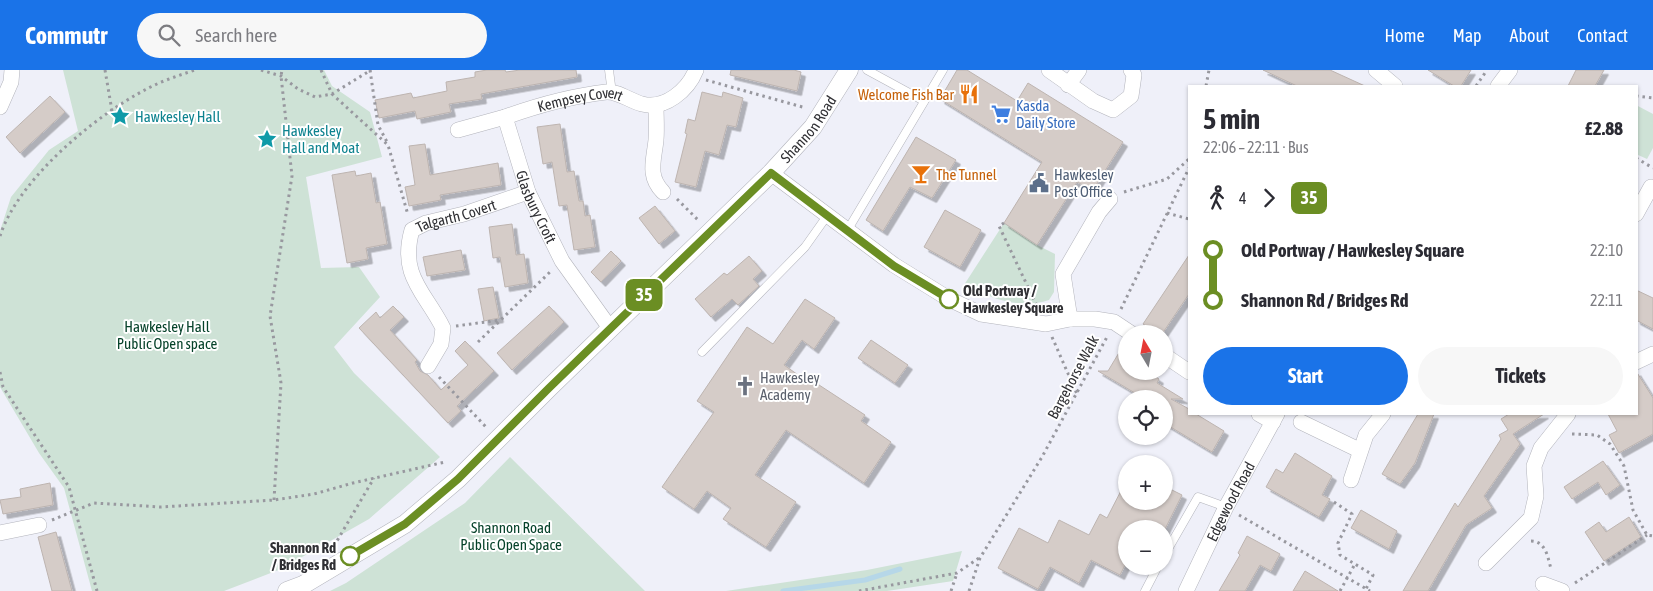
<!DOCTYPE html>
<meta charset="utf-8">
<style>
body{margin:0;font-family:"Asap Condensed",sans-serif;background:#f7f7f7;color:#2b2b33;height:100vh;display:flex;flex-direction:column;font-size:19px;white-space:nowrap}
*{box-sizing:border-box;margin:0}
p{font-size:16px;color:#7c7c81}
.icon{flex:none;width:28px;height:28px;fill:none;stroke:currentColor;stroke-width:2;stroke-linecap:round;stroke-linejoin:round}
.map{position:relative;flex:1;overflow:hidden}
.drawer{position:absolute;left:1188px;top:15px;width:450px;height:330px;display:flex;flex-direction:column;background:#fff;border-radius:0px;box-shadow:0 1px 4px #0004}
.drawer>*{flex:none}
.badge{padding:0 10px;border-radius:8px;font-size:18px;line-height:32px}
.needle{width:32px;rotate:350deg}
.buttons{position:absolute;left:1118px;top:255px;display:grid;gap:10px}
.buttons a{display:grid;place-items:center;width:55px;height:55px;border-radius:50%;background:#fff;box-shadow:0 1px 4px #0004;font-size:25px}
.map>.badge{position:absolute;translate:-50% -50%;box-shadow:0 0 0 2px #fff}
.legs{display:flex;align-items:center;gap:8px;height:55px;padding:0 15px;font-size:16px}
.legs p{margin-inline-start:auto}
.headline{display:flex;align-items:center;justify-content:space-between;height:85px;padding:0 15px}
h1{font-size:28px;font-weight:700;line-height:38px}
.action{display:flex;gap:10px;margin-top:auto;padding:10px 15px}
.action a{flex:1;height:58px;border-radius:30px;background:#1a73e8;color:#fff;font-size:20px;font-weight:700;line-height:58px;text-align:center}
.action a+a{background:#f7f7f7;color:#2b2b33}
ul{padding:0 15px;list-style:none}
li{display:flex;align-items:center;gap:18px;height:50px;font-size:19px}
li i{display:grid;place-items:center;width:8px;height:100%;margin:0 6px;background:currentColor}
li i::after{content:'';width:12px;height:12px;margin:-6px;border:4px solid;border-radius:50%;background:#fff}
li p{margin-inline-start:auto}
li:first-child i{background:linear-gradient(#0000 50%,currentColor 0)}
li:last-child i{background:linear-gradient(currentColor 50%,#0000 0)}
header{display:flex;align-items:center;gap:30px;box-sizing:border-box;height:70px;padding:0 25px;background:#1a73e8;color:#fff}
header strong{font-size:24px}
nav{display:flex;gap:28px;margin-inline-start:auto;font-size:18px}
.search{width:350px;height:45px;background:#f7f7f7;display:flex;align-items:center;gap:12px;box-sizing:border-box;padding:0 18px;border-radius:28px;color:#7c7c81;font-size:19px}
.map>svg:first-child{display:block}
</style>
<header>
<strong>Commutr</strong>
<div class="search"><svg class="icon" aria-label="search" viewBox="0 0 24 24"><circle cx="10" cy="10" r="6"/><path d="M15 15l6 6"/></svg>Search here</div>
<nav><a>Home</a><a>Map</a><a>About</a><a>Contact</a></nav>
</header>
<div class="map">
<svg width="1653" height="521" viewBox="0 0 1653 521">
<defs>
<filter id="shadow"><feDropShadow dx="4.5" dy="4.5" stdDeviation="0" flood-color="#0004"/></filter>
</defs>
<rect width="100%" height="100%" fill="#eff0f9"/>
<g fill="#cee2d6">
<path d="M63,0H324L332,16L370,42L382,87L306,107L321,198L359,197L380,227L334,277L354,303L440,387L369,449L281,499L224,521H92L64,418L39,383L0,317V161L11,127L49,80L78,61Z"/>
<path d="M1636,35L1653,44V78L1647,89L1636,84Z"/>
<path d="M1004,153L1037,175L1055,184L1054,222L1049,230C1019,240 991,228 964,215Z"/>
<path d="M510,387L645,521H330L346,513L465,433Z"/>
<path d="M962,481L953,511L887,521H726L867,500Z"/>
</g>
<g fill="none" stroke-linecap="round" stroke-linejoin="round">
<path stroke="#b6d7e8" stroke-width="5" d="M783,521L865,510L900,499"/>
</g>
<g fill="#d5ccc8" stroke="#bdb4b0" filter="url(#shadow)">
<path d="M487,0H505L506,2L520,0H576L577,7L481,24L482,29L449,34L451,42L417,49L415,41L379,48L375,30L411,23L413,28L447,21L446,12L475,7V2Z"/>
<path d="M731,0H794L801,2L797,21L730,5Z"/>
<path d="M957,0H967L1017,31L1028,13L1123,72L1093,120L1077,112L1037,175L1004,153L1042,92L940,29Z"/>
<path d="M1263,0H1330L1365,16H1297Z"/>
<path d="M1428,0H1471L1461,16H1454Z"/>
<path d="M1576,0H1604L1595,16H1568Z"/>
<path d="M702,22L722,27L723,22L743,28L736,57L727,55L719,85L705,81L696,117L675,112L687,64L685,63L688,49L695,51Z"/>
<path d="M50,26L65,42L20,83L6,67Z"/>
<path d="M560,54L567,102L574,101L579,131H583L585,146L590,145L595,177L574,180L567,135L559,136L552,92L543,94L537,57Z"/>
<path d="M916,67L956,90L932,128L910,117L883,161L866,150Z"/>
<path d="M425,74L430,105L498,93L501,115L440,125L441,130L409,136L405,117L415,115L409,76Z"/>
<path d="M355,101L356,106L371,103L376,133L380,132L387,174L366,178L368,189L347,193L332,105Z"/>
<path d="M655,136L675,161L659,174L639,148Z"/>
<path d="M945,140L981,160L960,197L924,177Z"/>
<path d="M512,154L516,185L524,184L528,213L505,217L500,187L493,188L489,157Z"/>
<path d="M461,180L465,200L427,206L423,187Z"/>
<path d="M611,181L621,191L601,212L591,202Z"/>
<path d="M1189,185V224L1162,264H1158L1143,254Z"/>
<path d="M749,186L762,201L753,209L759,216L738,235L732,229L711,247L695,229L724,203L727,205Z"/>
<path d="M493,217L499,248L484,251L478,219Z"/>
<path d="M1636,220L1653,228V259L1636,250Z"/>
<path d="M805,229L835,248L814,279L802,270L784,295L811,314L813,311L865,345L861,351L891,372L864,413L786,360L755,405L796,432L766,477L723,449L731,438L707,421L694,439L662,417L714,342L697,331L747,257L773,274Z"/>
<path d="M393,236L404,247L390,260L417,290L415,292L420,301L428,305L441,320L468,295L455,281L465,271L494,301L457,336L461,341L448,353L359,258L376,242L380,248Z"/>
<path d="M549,236L564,252L512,300L497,283Z"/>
<path d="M871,270L908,295L895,313L858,288Z"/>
<path d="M1126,271V301H1147L1159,309L1157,313L1183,329H1171L1189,339V344H1196L1224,361L1212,382L1164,353V329H1145L1098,301H1108Z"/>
<path d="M1636,301L1653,328V364L1619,383L1609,365L1617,361L1608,344H1636Z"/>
<path d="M1418,344H1434L1415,393L1400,414L1382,404Z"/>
<path d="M1509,344H1544L1513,364L1520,374L1484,426L1492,438L1466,455L1428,521H1403L1455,433L1458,437L1501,369L1499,365L1508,360L1501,349Z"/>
<path d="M1295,383L1332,406L1322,425L1330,429L1319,447L1266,417L1276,399L1283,403Z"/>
<path d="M1603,391L1620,415L1606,425L1598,412L1572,429L1564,417Z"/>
<path d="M1126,411V431H1164V416L1182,425L1164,461V459H1126V493L1120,505L1091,490L1079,513L1050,497L1038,519L998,498L1019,458L1048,473L1059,450L1089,465L1100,444L1107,448Z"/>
<path d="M50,413L53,435L3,444L0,430L21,427L20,419Z"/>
<path d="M1361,440L1397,461L1389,479L1351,458Z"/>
<path d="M1629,447L1641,467L1604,491L1585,462L1599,452L1606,462Z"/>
<path d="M56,462L72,521H52L38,467Z"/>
<path d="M1247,466L1280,484L1271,501L1260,495L1245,521H1219L1240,485L1238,483Z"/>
<path d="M1305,501L1338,521H1293Z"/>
</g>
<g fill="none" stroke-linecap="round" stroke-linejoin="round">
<defs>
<g id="service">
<path d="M609,0L612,23"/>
<path d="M867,0L924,31"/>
<path d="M847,161L943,0"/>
<path d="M702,282L805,177L827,146"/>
<path d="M1164,486L1198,427L1226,437"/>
<path d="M1145,521L1158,496"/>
</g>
<g id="minor">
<path d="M1049,0L1093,31L1113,40L1131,26L1134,5L1131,0"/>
<path d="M1376,0L1395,16"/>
<path d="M1068,15L1079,0"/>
<path d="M1498,16L1510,0"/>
<path d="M656,35C656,46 657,59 656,70C654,90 647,106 663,122"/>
<path d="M0,37L11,12L12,0"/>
<path id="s1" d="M505,47C536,36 572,26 606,22C618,21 630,31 642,34C665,40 688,20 696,0"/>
<path id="s2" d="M458,60L505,47L528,122L562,191L610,258"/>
<path d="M771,103L894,195L949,229L981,244L1046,254L1070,249H1095L1114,252L1132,264"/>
<path d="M1636,144L1651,117"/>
<path d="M1070,249L1063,204L1099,142L1110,129"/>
<path d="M1164,285L1189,302"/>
<path d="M1636,292L1653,284"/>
<path id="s3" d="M428,296L441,274L443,258C425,222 399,206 412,160L426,153L464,144L528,122"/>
<path d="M1259,344L1273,352"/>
<path d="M1301,352L1359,380"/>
<path d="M1351,410L1366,365L1383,344"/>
<path d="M0,463L39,455"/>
<path d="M1486,493L1531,448L1536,426L1534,396L1541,378L1568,344"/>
<path d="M1543,514L1562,521"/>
<path id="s4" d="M1186,521L1226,437L1277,344"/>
</g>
<g id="tertiary">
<path id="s5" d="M287,521L303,515L405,454L458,409L549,318L771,103L813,57L849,0"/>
</g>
</defs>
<use href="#service" stroke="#b3b4bc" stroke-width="9"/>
<use href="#minor" stroke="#b3b4bc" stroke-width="16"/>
<use href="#tertiary" stroke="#b3b4bc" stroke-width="19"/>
<g stroke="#98989f" stroke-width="3" stroke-dasharray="2.5 4" stroke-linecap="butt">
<path d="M105,0L112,41"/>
<path d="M261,0L281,6L298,19L315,27L332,24L371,0"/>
<path d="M321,0L332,24L388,75L408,145"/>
<path d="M370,0L378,55L387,72"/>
<path d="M706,10L806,38"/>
<path d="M1206,16L1209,0"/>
<path d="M1476,16L1487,0"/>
<path d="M1636,26L1653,28"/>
<path d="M1636,88L1653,98"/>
<path d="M1124,122L1167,109L1189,89"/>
<path d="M677,129L699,151"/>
<path d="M1167,143L1189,149"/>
<path d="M1004,153L999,156L1037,236"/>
<path d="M0,166C19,107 103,38 159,13C171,8 183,4 195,0"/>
<path d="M1121,239L1189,98"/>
<path d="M456,256L500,250"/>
<path d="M1052,267L1077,324"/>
<path d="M478,272L550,202"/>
<path d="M0,302L3,317L69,417L97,521"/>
<path d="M439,307L486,357"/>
<path d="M1572,364L1597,365L1610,374L1624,396L1633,440L1647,465L1653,466"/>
<path d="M274,430L281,313L270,246L292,106L281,6L282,0"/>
<path d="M1334,432L1352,444L1338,473L1340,485L1373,505L1365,521"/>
<path d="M1239,445L1370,521"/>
<path d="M52,450L94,433L161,437L274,430L314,424L353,413L445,392"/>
<path d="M1531,471C1546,471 1548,488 1551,499"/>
<path d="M334,476L374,408"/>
<path d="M1575,513L1647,465"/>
<path d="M859,521L957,503L979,488"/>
<path d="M951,521L957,503"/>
<path d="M969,521L980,488L1042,387L1107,267"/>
<path d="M1340,521L1355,494"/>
</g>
<use href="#service" stroke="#fff" stroke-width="8"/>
<use href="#minor" stroke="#fff" stroke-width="15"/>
<use href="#tertiary" stroke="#fff" stroke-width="18"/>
</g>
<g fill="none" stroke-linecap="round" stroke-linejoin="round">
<defs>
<path id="line-1" d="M350,486L405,454L458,409L549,318L771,103L894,196L949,229"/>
</defs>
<use href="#line-1" stroke="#fff" stroke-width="11"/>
<use href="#line-1" stroke="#6b8e23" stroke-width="8"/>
</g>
<defs>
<symbol id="restaurant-bare" viewBox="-9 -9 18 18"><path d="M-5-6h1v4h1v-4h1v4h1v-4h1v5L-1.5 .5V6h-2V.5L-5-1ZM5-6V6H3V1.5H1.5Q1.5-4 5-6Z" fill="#e8710a" stroke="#fff" stroke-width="2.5" paint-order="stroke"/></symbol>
<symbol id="supermarket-bare" viewBox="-9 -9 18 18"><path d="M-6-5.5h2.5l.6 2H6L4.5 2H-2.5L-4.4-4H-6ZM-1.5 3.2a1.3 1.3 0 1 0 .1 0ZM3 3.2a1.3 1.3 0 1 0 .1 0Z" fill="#3f7fe0" stroke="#fff" stroke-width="2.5" paint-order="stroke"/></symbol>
<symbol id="sight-bare" viewBox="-9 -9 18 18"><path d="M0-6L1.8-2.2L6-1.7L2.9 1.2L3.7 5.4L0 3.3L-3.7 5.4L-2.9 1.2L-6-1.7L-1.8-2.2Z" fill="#0f9aa8" stroke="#fff" stroke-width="2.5" paint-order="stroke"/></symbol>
<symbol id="bar-bare" viewBox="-9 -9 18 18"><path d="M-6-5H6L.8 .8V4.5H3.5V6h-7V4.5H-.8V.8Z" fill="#e8710a" stroke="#fff" stroke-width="2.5" paint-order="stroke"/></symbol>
<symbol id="civic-bare" viewBox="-9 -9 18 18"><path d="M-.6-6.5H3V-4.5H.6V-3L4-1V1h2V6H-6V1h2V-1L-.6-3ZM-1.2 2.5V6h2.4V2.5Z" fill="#5c6f8a" stroke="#fff" stroke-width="2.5" paint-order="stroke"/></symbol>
<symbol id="church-bare" viewBox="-9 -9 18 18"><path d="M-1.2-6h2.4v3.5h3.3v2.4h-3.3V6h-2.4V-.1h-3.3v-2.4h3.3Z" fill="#6b7280" stroke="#fff" stroke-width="2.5" paint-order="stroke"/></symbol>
</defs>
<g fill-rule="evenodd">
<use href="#restaurant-bare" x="955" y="10" width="28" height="28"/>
<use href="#supermarket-bare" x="987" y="30" width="28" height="28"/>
<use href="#sight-bare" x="106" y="32" width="28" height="28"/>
<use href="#sight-bare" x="253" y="55" width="28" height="28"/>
<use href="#bar-bare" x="907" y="90" width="28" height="28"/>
<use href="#civic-bare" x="1025" y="99" width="28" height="28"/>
<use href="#church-bare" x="731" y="302" width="28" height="28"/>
</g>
<g fill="#fff" stroke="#6b8e23" stroke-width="2.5">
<circle cx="949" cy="229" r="9"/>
<circle cx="350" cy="486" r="9"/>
</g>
<g text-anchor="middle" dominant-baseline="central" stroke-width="4" stroke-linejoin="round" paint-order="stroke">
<g font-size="15" fill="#c56008" stroke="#fff" text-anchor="end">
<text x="954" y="24">Welcome Fish Bar</text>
<text x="936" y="104" text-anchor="start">The Tunnel</text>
</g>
<g font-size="15" fill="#303034" stroke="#fff">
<text stroke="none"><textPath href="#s1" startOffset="78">Kempsey Covert</textPath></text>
<text stroke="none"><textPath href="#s5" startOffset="701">Shannon Road</textPath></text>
<text stroke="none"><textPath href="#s2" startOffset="144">Glasbury Croft</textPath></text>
<text stroke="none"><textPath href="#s3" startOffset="195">Talgarth Covert</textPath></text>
<text transform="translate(1073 307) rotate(-62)">Bargehorse Walk</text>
<text stroke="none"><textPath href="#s4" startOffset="100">Edgewood Road</textPath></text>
</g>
<g font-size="15" fill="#366cbe" stroke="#fff" text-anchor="start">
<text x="1016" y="35">Kasda<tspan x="1016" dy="17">Daily Store</tspan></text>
</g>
<g font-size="15" fill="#0d838f" stroke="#fff" text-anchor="start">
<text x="135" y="46">Hawkesley Hall</text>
<text x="282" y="60">Hawkesley<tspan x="282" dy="17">Hall and Moat</tspan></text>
</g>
<g font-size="15" fill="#4e5e75" stroke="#fff" text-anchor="start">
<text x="1054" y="104">Hawkesley<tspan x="1054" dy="17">Post Office</tspan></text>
</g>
<g font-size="15" font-weight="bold" fill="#303034" stroke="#fff" text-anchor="start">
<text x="963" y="220">Old Portway /<tspan x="963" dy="17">Hawkesley Square</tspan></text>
<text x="336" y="477" text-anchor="end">Shannon Rd<tspan x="336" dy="17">/ Bridges Rd</tspan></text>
</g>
<g font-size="15" fill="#06422a" stroke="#fff">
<text x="167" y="256">Hawkesley Hall<tspan x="167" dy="17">Public Open space</tspan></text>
<text x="511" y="457">Shannon Road<tspan x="511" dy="17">Public Open Space</tspan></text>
</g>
<g font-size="15" fill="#5b616d" stroke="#fff" text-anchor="start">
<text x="760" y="307">Hawkesley<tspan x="760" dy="17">Academy</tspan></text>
</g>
</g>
</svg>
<div class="buttons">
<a><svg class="needle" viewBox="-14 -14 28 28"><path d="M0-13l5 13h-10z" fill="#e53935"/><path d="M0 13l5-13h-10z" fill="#7c7c81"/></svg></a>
<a><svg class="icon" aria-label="locate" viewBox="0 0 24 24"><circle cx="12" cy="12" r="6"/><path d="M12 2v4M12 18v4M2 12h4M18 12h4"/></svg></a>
<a>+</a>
<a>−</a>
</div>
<b class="badge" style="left:644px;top:225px;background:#6b8e23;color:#fff">35</b>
<section class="drawer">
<div class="headline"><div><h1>5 min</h1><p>22:06 – 22:11 · Bus</p></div><b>£2.88</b></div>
<div class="legs"><svg class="icon" aria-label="walk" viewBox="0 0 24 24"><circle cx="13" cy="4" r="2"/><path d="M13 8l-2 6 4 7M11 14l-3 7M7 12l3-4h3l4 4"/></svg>4<svg class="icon" aria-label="forward" viewBox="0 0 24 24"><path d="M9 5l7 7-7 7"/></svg><b class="badge" style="background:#6b8e23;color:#fff">35</b></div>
<ul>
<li><i style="color:#6b8e23"></i><b>Old Portway / Hawkesley Square</b><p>22:10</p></li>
<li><i style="color:#6b8e23"></i><b>Shannon Rd / Bridges Rd</b><p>22:11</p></li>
</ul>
<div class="action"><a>Start</a><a>Tickets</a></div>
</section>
</div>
